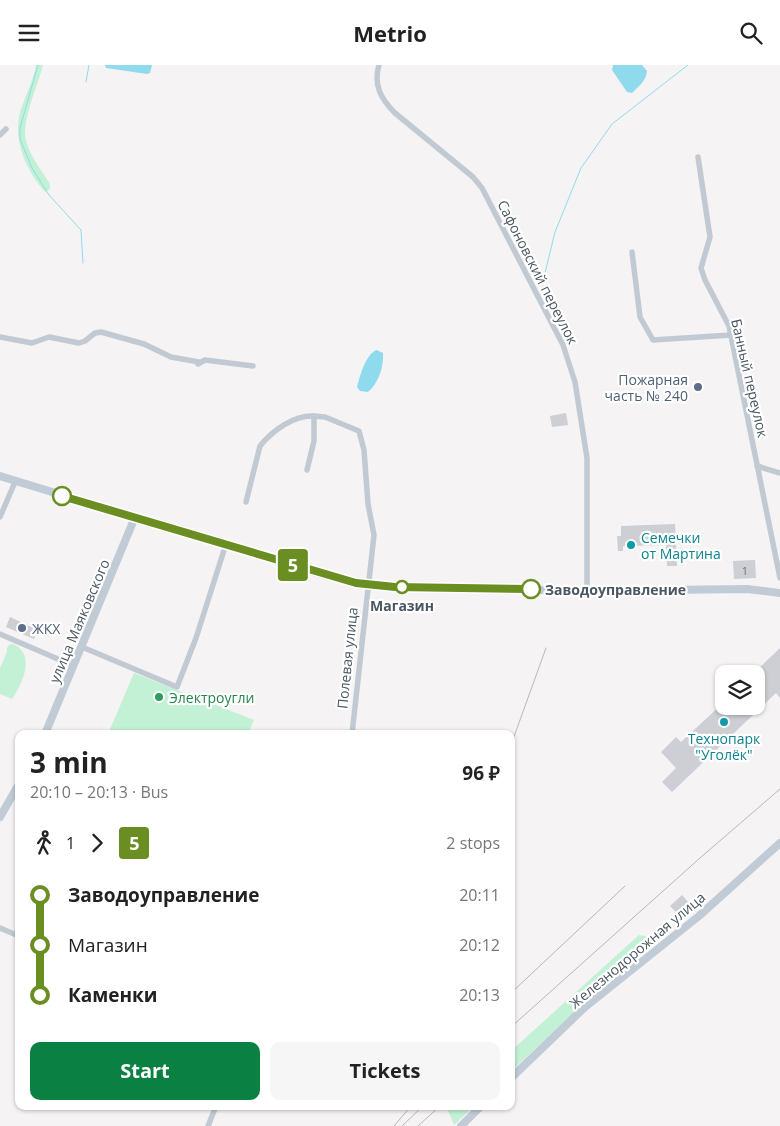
<!DOCTYPE html>
<meta charset="utf-8">
<style>
body{margin:0;font-family:"Open Sans",sans-serif;background:#f6f6f6;color:#222;height:100vh;display:flex;flex-direction:column;font-size:19px;white-space:nowrap}
*{box-sizing:border-box;margin:0}
p{font-size:16px;color:#767676}
.icon{flex:none;width:28px;height:28px;fill:none;stroke:currentColor;stroke-width:2;stroke-linecap:round;stroke-linejoin:round}
.map{position:relative;flex:1;overflow:hidden}
.panel{position:absolute;left:15px;top:665px;width:500px;height:380px;display:flex;flex-direction:column;background:#fff;border-radius:10px;box-shadow:0 1px 4px #0004}
.panel>*{flex:none}
.badge{padding:0 10px;border-radius:4px;font-size:18px;line-height:32px}
.controls{position:absolute;left:715px;top:600px;display:grid;gap:10px}
.controls a{display:grid;place-items:center;width:50px;height:50px;border-radius:10px;background:#fff;box-shadow:0 1px 4px #0004;font-size:25px}
.map>.badge{position:absolute;translate:-50% -50%;box-shadow:0 0 0 2px #fff}
.legs{display:flex;align-items:center;gap:8px;height:55px;padding:0 15px;font-size:16px}
.legs p{margin-inline-start:auto}
.head{display:flex;align-items:center;justify-content:space-between;height:85px;padding:0 15px}
h1{font-size:28px;font-weight:700;line-height:38px}
.primary-button{display:flex;gap:10px;margin-top:auto;padding:10px 15px}
.primary-button a{flex:1;height:58px;border-radius:10px;background:#0b8043;color:#fff;font-size:20px;font-weight:700;line-height:58px;text-align:center}
.primary-button a+a{background:#f6f6f6;color:#222}
ul{padding:0 15px;list-style:none}
li{display:flex;align-items:center;gap:18px;height:50px;font-size:19px}
li i{display:grid;place-items:center;width:8px;height:100%;margin:0 6px;background:currentColor}
li i::after{content:'';width:12px;height:12px;margin:-6px;border:4px solid;border-radius:50%;background:#fff}
li p{margin-inline-start:auto}
li:first-child i{background:linear-gradient(#0000 50%,currentColor 0)}
li:last-child i{background:linear-gradient(currentColor 50%,#0000 0)}
header{display:flex;justify-content:space-between;align-items:center;height:65px;padding:0 15px;background:#fff;font-size:22px;font-weight:700}
.map>svg:first-child{display:block}
</style>
<header><svg class="icon" aria-label="menu" viewBox="0 0 24 24"><path d="M4 6h16M4 12h16M4 18h16"/></svg>Metrio<svg class="icon" aria-label="search" viewBox="0 0 24 24"><circle cx="10" cy="10" r="6"/><path d="M15 15l6 6"/></svg></header>
<div class="map">
<svg width="780" height="1061" viewBox="0 0 780 1061">
<rect width="100%" height="100%" fill="#f5f3f3"/>
<g fill="#c3f1d5">
<path d="M36,0H43C38,20 21,57 26,75C29,90 42,106 50,119V124L45,127C28,107 14,80 19,52C23,34 33,18 36,0Z"/>
<path d="M13,579C36,589 23,618 12,634L0,629V603L7,587V583L9,580Z"/>
<path d="M134,608L254,655L248,669H108Z"/>
<path d="M639,870L660,874L588,935L511,1006V986Z"/>
<path d="M450,1041H474L454,1060L447,1043Z"/>
</g>
<g fill="#90daee">
<path d="M105,0H152L150,8L147,9L106,3Z"/>
<path d="M613,0H642L647,6C646,16 639,21 632,28L627,27L612,5Z"/>
<path d="M377,285L383,288C384,302 378,319 368,327L360,326L357,322C360,311 366,288 377,285Z"/>
</g>
<g fill="none" stroke-linecap="round" stroke-linejoin="round">
<g stroke="#90daee" stroke-width="1">
<path d="M38,0L20,63V74L32,103L49,130L81,165L83,198"/>
<path d="M86,17L89,0"/>
<path d="M545,208L555,167L581,103L612,59L688,0"/>
</g>
</g>
<g fill="#cdcfd5">
<path d="M566,348L568,360L552,362L550,351Z"/>
<path d="M675,459L677,501H667L666,480L623,481V486H618L617,471H621V461Z"/>
<path d="M755,495L756,513L734,514L733,496Z"/>
<path d="M10,552L38,565L34,574L6,562Z"/>
<path d="M780,583V633L776,628L672,727L662,717L676,703L661,687L676,672L681,677L724,637V641H756V609H753Z"/>
<path d="M682,830L689,838L678,849L670,841Z"/>
</g>
<g fill="none" stroke-linecap="round" stroke-linejoin="round">
<g stroke="#c1cad2" stroke-width="5.5">
<path d="M379,0C373,20 381,34 395,48L473,112L482,123L563,280L575,317L587,393V526"/>
<path d="M0,70L6,64"/>
<path d="M698,92L710,172L701,203L705,215L729,261L780,513"/>
<path d="M632,187L640,252L653,275L731,270"/>
<path d="M0,272L32,278L49,272L79,278L85,276L95,268L101,267L144,279L171,292L199,297L198,299L205,295L253,301"/>
<path d="M757,401L780,408"/>
<path d="M307,405L314,376V351L325,352L359,366L364,385L368,439L374,470L352,669"/>
<path d="M246,437L260,381C273,365 294,350 314,351"/>
<path d="M0,452L15,417"/>
<path d="M0,569L74,601"/>
<path d="M82,582L177,622L196,573L226,479"/>
<path d="M0,863L19,871"/>
<path d="M208,1061L216,1041"/>
</g>
<g stroke="#c1cbd6" stroke-width="8">
<path d="M0,411L320,509L367,520L395,522L587,526L747,524L780,528"/>
<path d="M45,669L135,452"/>
<path d="M0,752L19,719"/>
<path d="M511,1013L584,943L699,851L780,778"/>
<path d="M461,1061L481,1041"/>
</g>
<g stroke="#b5b8bd" stroke-width="1">
<path d="M511,680L546,583"/>
<path d="M511,928L625,821"/>
<path d="M511,962L700,793L780,724"/>
<path d="M394,1061L411,1041"/>
<path d="M402,1061L423,1041"/>
<path d="M418,1061L440,1041"/>
</g>
</g>
<g fill="none" stroke-linecap="round" stroke-linejoin="round">
<defs>
<path id="line-1" d="M62,431L356,518L395,522L531,524"/>
</defs>
<use href="#line-1" stroke="#fff" stroke-width="11"/>
<use href="#line-1" stroke="#6b8e23" stroke-width="8"/>
</g>
<g fill="#5c6f8a" stroke="#fff" stroke-width="2">
<circle cx="698" cy="322" r="5"/>
<circle cx="22" cy="563" r="5"/>
</g>
<g fill="#fff" stroke="#6b8e23" stroke-width="2.5">
<circle cx="62" cy="431" r="9"/>
<circle cx="402" cy="522" r="6"/>
<circle cx="531" cy="524" r="9"/>
</g>
<g fill="#0f9aa8" stroke="#fff" stroke-width="2">
<circle cx="631" cy="480" r="5"/>
<circle cx="724" cy="657" r="5"/>
</g>
<circle fill="#2e9e5b" stroke="#fff" stroke-width="2" cx="159" cy="632" r="5"/>
<g text-anchor="middle" dominant-baseline="central" stroke-width="4.5" stroke-linejoin="round" paint-order="stroke">
<g font-size="11" fill="#6b747e">
<text x="745" y="505">1</text>
</g>
<g font-size="14" fill="#4a5661" stroke="#fff">
<text transform="translate(538 207) rotate(63)">Сафоновский переулок</text>
<text transform="translate(750 313) rotate(77)">Банный переулок</text>
<text transform="translate(79 556) rotate(-67)">улица Маяковского</text>
<text transform="translate(347 593) rotate(-84)">Полевая улица</text>
<text transform="translate(637 885) rotate(-40)">Железнодорожная улица</text>
</g>
<g font-size="14" fill="#4e5e75" stroke="#fff" text-anchor="end">
<text x="688" y="314">Пожарная<tspan x="688" dy="16">часть № 240</tspan></text>
<text x="32" y="563" text-anchor="start">ЖКХ</text>
</g>
<g font-size="14" fill="#0d838f" stroke="#fff" text-anchor="start">
<text x="641" y="472">Семечки<tspan x="641" dy="16">от Мартина</tspan></text>
<text x="724" y="673" text-anchor="middle">Технопарк<tspan x="724" dy="16">"Уголёк"</tspan></text>
</g>
<g font-size="14" font-weight="bold" fill="#4a5661" stroke="#fff" text-anchor="start">
<text x="545" y="524">Заводоуправление</text>
<text x="402" y="540" text-anchor="middle">Магазин</text>
</g>
<g font-size="14" fill="#27864d" stroke="#fff" text-anchor="start">
<text x="169" y="632">Электроугли</text>
</g>
</g>
</svg>
<div class="controls">
<a><svg class="icon" aria-label="layers" viewBox="0 0 24 24"><path d="M12 4l9 5-9 5-9-5zM3 14l9 5 9-5"/></svg></a>
</div>
<b class="badge" style="left:293px;top:500px;background:#6b8e23;color:#fff">5</b>
<section class="panel">
<div class="head"><div><h1>3 min</h1><p>20:10 – 20:13 · Bus</p></div><b>96 ₽</b></div>
<div class="legs"><svg class="icon" aria-label="walk" viewBox="0 0 24 24"><circle cx="13" cy="4" r="2"/><path d="M13 8l-2 6 4 7M11 14l-3 7M7 12l3-4h3l4 4"/></svg>1<svg class="icon" aria-label="forward" viewBox="0 0 24 24"><path d="M9 5l7 7-7 7"/></svg><b class="badge" style="background:#6b8e23;color:#fff">5</b><p>2 stops</p></div>
<ul>
<li><i style="color:#6b8e23"></i><b>Заводоуправление</b><p>20:11</p></li>
<li><i style="color:#6b8e23"></i><span>Магазин</span><p>20:12</p></li>
<li><i style="color:#6b8e23"></i><b>Каменки</b><p>20:13</p></li>
</ul>
<div class="primary-button"><a>Start</a><a>Tickets</a></div>
</section>
</div>
